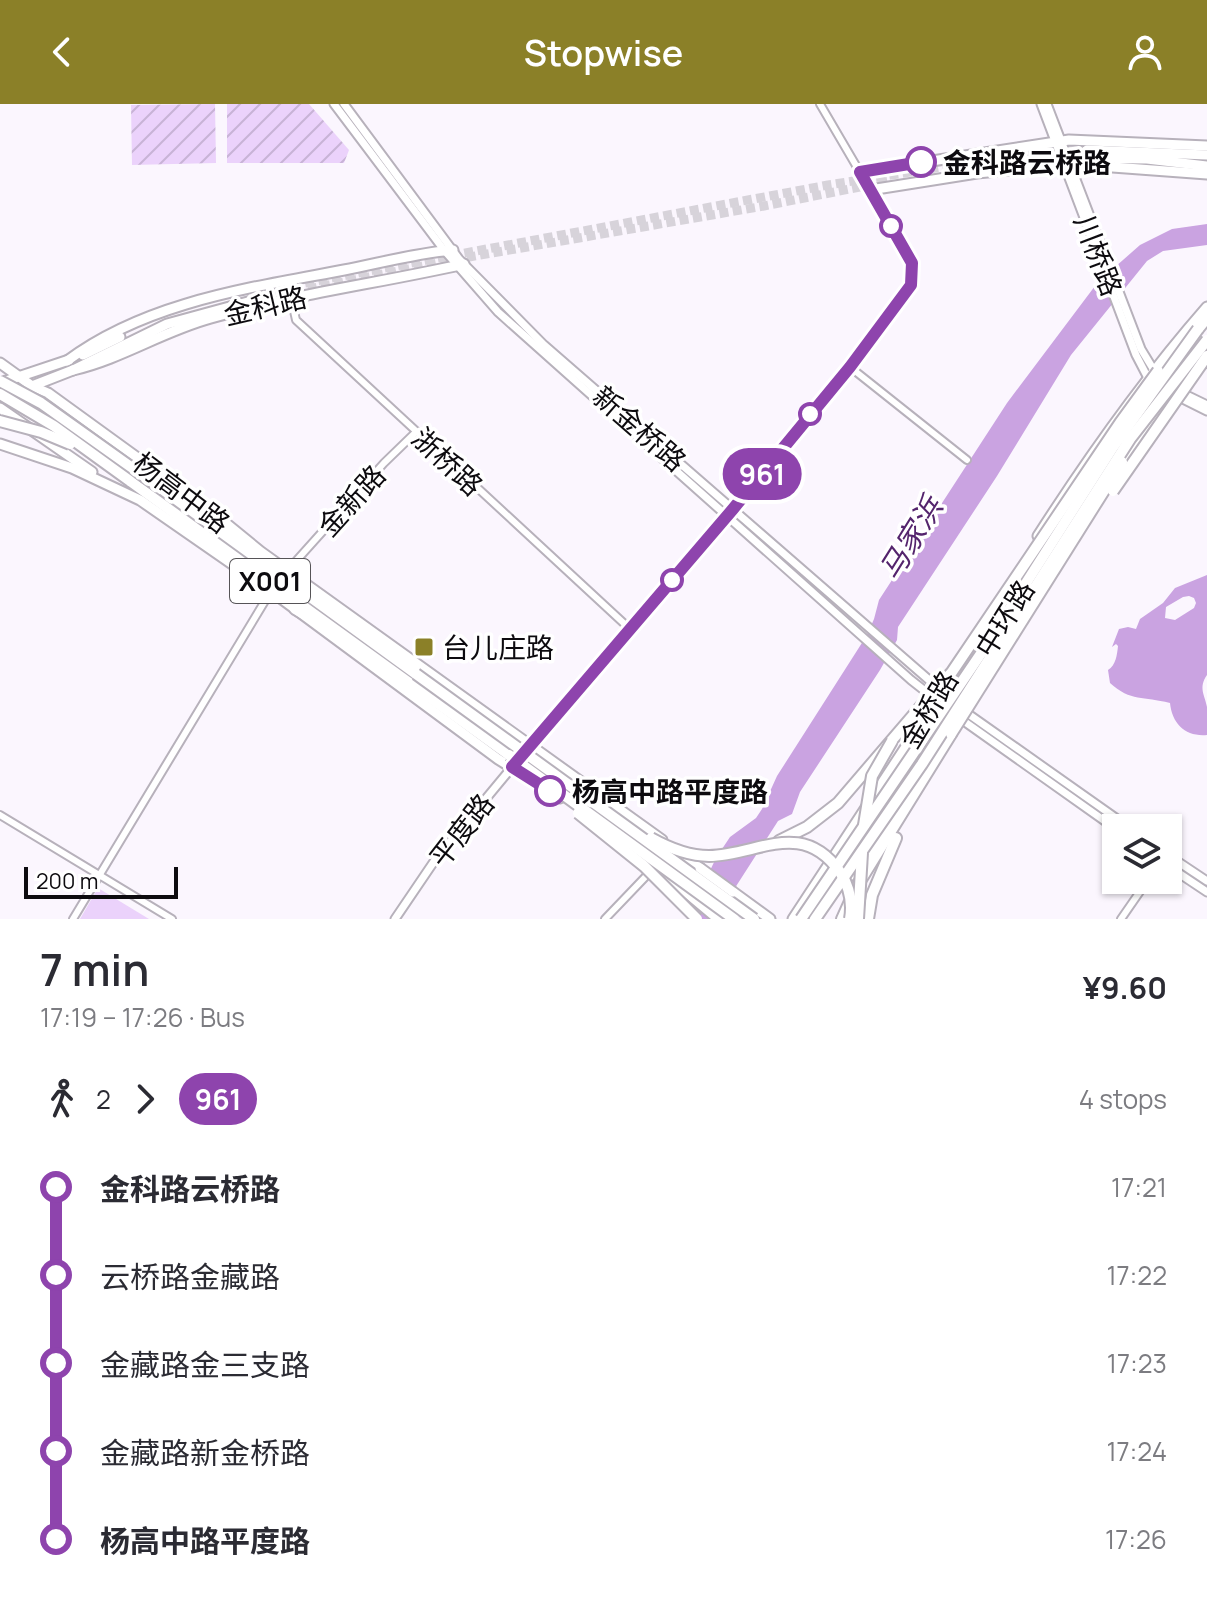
<!DOCTYPE html>
<meta charset="utf-8">
<style>
body{margin:0;font-family:Manrope,"Noto Sans SC",sans-serif;background:#f7f7f7;color:#2b2b33;height:100vh;display:flex;flex-direction:column;font-size:30px;white-space:nowrap}
*{box-sizing:border-box;margin:0}
p{font-size:26px;color:#7c7c81}
.icon{flex:none;width:44px;height:44px;fill:none;stroke:currentColor;stroke-width:2;stroke-linecap:round;stroke-linejoin:round}
.map{position:relative;height:815px;overflow:hidden}
.details{display:flex;flex-direction:column;background:#fff;flex:1}
.details>*{flex:none}
.badge{padding:0 16px;border-radius:26px;font-size:28px;line-height:52px}
.buttons{position:absolute;left:1102px;top:710px;display:grid;gap:16px}
.buttons a{display:grid;place-items:center;width:80px;height:80px;border-radius:0px;background:#fff;box-shadow:0 2px 6px #0004;font-size:40px}
.scale{position:absolute;left:24px;bottom:20px;width:154px;box-sizing:border-box;padding-left:8px;border:4px solid #0d0b0f;border-top:0;font-size:22px;line-height:28px;white-space:nowrap;color:#0d0b0f;-webkit-text-stroke:6px #fff;paint-order:stroke}
.map>.badge{position:absolute;translate:-50% -50%;box-shadow:0 0 0 4px #fff}
.legs{display:flex;align-items:center;gap:12px;height:88px;padding:0 40px;font-size:26px}
.legs p{margin-inline-start:auto}
.summary{display:flex;align-items:center;justify-content:space-between;height:136px;padding:0 40px}
h1{font-size:44px;font-weight:600;line-height:60px}
ul{padding:0 40px;list-style:none}
li{display:flex;align-items:center;gap:28px;height:88px;font-size:30px}
li i{display:grid;place-items:center;width:12px;height:100%;margin:0 10px;background:currentColor}
li i::after{content:'';width:20px;height:20px;margin:-10px;border:6px solid;border-radius:50%;background:#fff}
li p{margin-inline-start:auto}
li:first-child i{background:linear-gradient(#0000 50%,currentColor 0)}
li:last-child i{background:linear-gradient(currentColor 50%,#0000 0)}
header{display:flex;justify-content:space-between;align-items:center;height:104px;padding:0 40px;background:#8b8028;color:#fff;font-size:36px;font-weight:600}
.map>svg:first-child{display:block}
</style>
<header><svg class="icon" aria-label="back" viewBox="0 0 24 24"><path d="M15 5l-7 7 7 7"/></svg>Stopwise<svg class="icon" aria-label="person" viewBox="0 0 24 24"><circle cx="12" cy="8" r="4"/><path d="M4 21q1-7 8-7t8 7"/></svg></header>
<div class="map">
<svg width="1207" height="815" viewBox="0 0 1207 815">
<defs>
<pattern id="garden-furrows" width="10" height="10" patternUnits="userSpaceOnUse" patternTransform="scale(2)"><rect width="10" height="10" fill="#ebd2fb"/><path d="M-1 1l2-2M0 10L10 0M9 11l2-2" fill="none" stroke="#c8b3d6"/></pattern>
</defs>
<rect width="100%" height="100%" fill="#fbf6fe"/>
<path fill="#ebd2fb" d="M98,784L149,815H80Z"/>
<g fill="url(#garden-furrows)">
<path d="M215,0L216,59L132,61L131,1Z"/>
<path d="M227,0H309L349,46L344,59H227Z"/>
</g>
<g fill="#caa3e1" fill-rule="evenodd">
<path d="M1207,120V141L1163,147L1147,157L1071,251L997,372L898,523L897,536L880,566L800,688L792,710L778,717L715,815H687L716,754L730,733L756,714L762,705L777,672L867,531L874,515L879,496L1007,299L1098,178L1140,141L1172,125Z"/>
<path d="M1207,471V571C1198,584 1205,591 1207,603C1207,612 1207,622 1207,631C1186,633 1172,620 1170,599C1143,592 1131,598 1110,579L1108,566C1116,561 1117,551 1118,542L1116,540L1112,543L1119,525L1128,523L1136,525L1140,515L1163,499L1175,484ZM1189,492L1194,494L1196,499L1194,504L1175,516L1165,514L1166,503L1183,493Z"/>
</g>
<g fill="none" stroke-linecap="round" stroke-linejoin="round">
<g stroke="#d7d3da" stroke-width="9" stroke-dasharray="9 4.5" stroke-linecap="butt">
<path d="M1012,58L1088,54"/>
<path d="M252,189L828,81L1025,50L1087,46"/>
<path d="M255,196L452,156L764,102L890,77"/>
</g>
<defs>
<g id="minor">
<path d="M287,176L296,216L630,525"/>
<path d="M850,263L967,356"/>
<path d="M288,466L384,359L416,328"/>
<path d="M531,641L733,405L850,263L911,181L914,167L909,152L820,0"/>
<path d="M0,711L172,815"/>
<path d="M73,815L271,487"/>
<path d="M605,815L650,768"/>
<path d="M1121,815L1148,776"/>
</g>
<g id="tertiary">
<path d="M334,0L444,146L498,208L911,576L958,613L1116,725"/>
<path d="M344,0L459,155L544,241L967,609L1130,724"/>
<path d="M1041,0L1136,251L1149,276"/>
<path d="M1047,0L1141,245L1155,268"/>
<path d="M1180,288L1207,301"/>
<path d="M1177,292L1207,307"/>
<path d="M1168,751L1207,777"/>
<path d="M1168,762L1207,788"/>
<path d="M395,815L435,756L513,662"/>
</g>
<g id="primary">
<path d="M1087,46L1207,51"/>
<path d="M1088,54L1147,55L1207,62"/>
<path d="M860,68L1069,36L1207,42"/>
<path d="M870,86L977,69L1072,60L1207,70"/>
<path d="M83,251L120,233"/>
<path d="M67,257C146,198 249,184 344,166C380,159 417,149 453,146"/>
<path d="M0,259L32,282L48,289L212,408L261,448L662,736"/>
<path d="M73,266C121,255 163,227 211,214C294,190 380,179 464,160"/>
<path d="M0,279L69,256"/>
<path d="M32,282L73,266L167,220L255,196"/>
<path d="M0,304L92,368"/>
<path d="M0,340L72,364L140,396L271,487L498,655L560,694"/>
<path d="M1120,363L1207,246"/>
<path d="M1038,432C1090,351 1144,275 1207,203"/>
<path d="M677,747L700,764"/>
<path d="M656,763L718,815"/>
<path d="M845,776L862,761L911,685"/>
<path d="M733,788L770,815"/>
<path d="M793,815L930,606L940,585"/>
</g>
<g id="trunk">
<path d="M1198,225L1207,214"/>
<path d="M130,377L509,651"/>
<path d="M159,383L416,570"/>
<path d="M228,423L242,437"/>
<path d="M295,505L314,516"/>
<path d="M779,737L807,723L838,699L922,601"/>
<path d="M860,777L951,630"/>
<path d="M842,815L851,795"/>
<path d="M868,815L872,791L896,734"/>
</g>
</defs>
<use href="#minor" stroke="#b7b1bb" stroke-width="10"/>
<use href="#tertiary" stroke="#b7b1bb" stroke-width="11"/>
<use href="#primary" stroke="#b7b1bb" stroke-width="13"/>
<use href="#trunk" stroke="#b7b1bb" stroke-width="14"/>
<use href="#minor" stroke="#fff" stroke-width="6"/>
<use href="#tertiary" stroke="#fff" stroke-width="7"/>
<use href="#primary" stroke="#fff" stroke-width="9"/>
<use href="#trunk" stroke="#fff" stroke-width="10"/>
<defs>
<path id="primary-bridge" d="M700,764L733,788"/>
<g id="trunk-bridge">
<path d="M0,277L41,299L159,383"/>
<path d="M0,290L54,322L130,377"/>
<path d="M0,317L41,328L70,340"/>
<path d="M1113,387L1207,252"/>
<path d="M416,570L754,815"/>
<path d="M922,601L952,568L1120,319L1158,267"/>
<path d="M951,630L1122,358"/>
<path d="M509,651L734,815"/>
<path d="M578,709L644,762L697,815"/>
<path d="M864,721L872,672L892,637"/>
<path d="M651,734C669,744 688,752 709,752C758,751 802,714 840,768C849,782 853,798 850,815"/>
<path d="M801,815L982,548L1113,343L1198,225"/>
<path d="M815,815L922,660L1130,335L1207,236"/>
<path d="M858,815L862,749"/>
</g>
</defs>
<use href="#primary-bridge" stroke="#b7b1bb" stroke-width="13" stroke-linecap="butt"/>
<use href="#trunk-bridge" stroke="#b7b1bb" stroke-width="14" stroke-linecap="butt"/>
<use href="#primary-bridge" stroke="#fff" stroke-width="9"/>
<use href="#trunk-bridge" stroke="#fff" stroke-width="10"/>
</g>
<g fill="none" stroke-linecap="round" stroke-linejoin="round">
<defs>
<path id="line-1" d="M550,687L512,663L733,405L850,263L911,181L912,159L860,68L921,58"/>
</defs>
<use href="#line-1" stroke="#fff" stroke-width="18"/>
<use href="#line-1" stroke="#8e44ad" stroke-width="12"/>
</g>
<g fill="#fff" stroke="#8e44ad" stroke-width="4">
<circle cx="921" cy="58" r="14"/>
<circle cx="891" cy="122" r="10"/>
<circle cx="810" cy="310" r="10"/>
<circle cx="672" cy="476" r="10"/>
<circle cx="550" cy="687" r="14"/>
</g>
<rect fill="#8b8028" stroke="#fff" stroke-width="3" x="414" y="533" width="20" height="20" rx="4"/>
<g text-anchor="middle" dominant-baseline="central" stroke-width="7" stroke-linejoin="round" paint-order="stroke">
<rect fill="#fff" stroke="#565457" stroke-width="2" x="230" y="455" width="80" height="44" rx="6"/>
<g font-size="26" font-weight="bold" fill="#0d0b0f">
<text x="270" y="477">X001</text>
</g>
<g font-size="28" font-weight="bold" fill="#0d0b0f" stroke="#fff" text-anchor="start">
<text x="943" y="58">金科路云桥路</text>
<text x="572" y="687">杨高中路平度路</text>
</g>
<g font-size="28" fill="#0d0b0f" stroke="#fff">
<text transform="translate(1099 151) rotate(69)">川桥路</text>
<text transform="translate(265 201) rotate(-13)">金科路</text>
<text transform="translate(640 324) rotate(41)">新金桥路</text>
<text transform="translate(448 357) rotate(43)">浙桥路</text>
<text transform="translate(182 388) rotate(37)">杨高中路</text>
<text transform="translate(351 396) rotate(-48)">金新路</text>
<text transform="translate(1004 514) rotate(-58)">中环路</text>
<text transform="translate(928 605) rotate(-59)">金桥路</text>
<text transform="translate(461 726) rotate(-52)">平度路</text>
</g>
<g font-size="28" fill="#0d0b0f" stroke="#fff" text-anchor="start">
<text x="442" y="543">台儿庄路</text>
</g>
<g font-size="30" font-style="italic" fill="#54246d" stroke="#fff">
<text transform="translate(910 434) rotate(-58)">马家浜</text>
</g>
</g>
</svg>
<div class="buttons">
<a><svg class="icon" aria-label="layers" viewBox="0 0 24 24"><path d="M12 4l9 5-9 5-9-5zM3 14l9 5 9-5"/></svg></a>
</div>
<div class="scale">200 m</div>
<b class="badge" style="left:762px;top:370px;background:#8e44ad;color:#fff">961</b>
</div>
<section class="details">
<div class="summary"><div><h1>7 min</h1><p>17:19 – 17:26 · Bus</p></div><b>¥9.60</b></div>
<div class="legs"><svg class="icon" aria-label="walk" viewBox="0 0 24 24"><circle cx="13" cy="4" r="2"/><path d="M13 8l-2 6 4 7M11 14l-3 7M7 12l3-4h3l4 4"/></svg>2<svg class="icon" aria-label="forward" viewBox="0 0 24 24"><path d="M9 5l7 7-7 7"/></svg><b class="badge" style="background:#8e44ad;color:#fff">961</b><p>4 stops</p></div>
<ul>
<li><i style="color:#8e44ad"></i><b>金科路云桥路</b><p>17:21</p></li>
<li><i style="color:#8e44ad"></i><span>云桥路金藏路</span><p>17:22</p></li>
<li><i style="color:#8e44ad"></i><span>金藏路金三支路</span><p>17:23</p></li>
<li><i style="color:#8e44ad"></i><span>金藏路新金桥路</span><p>17:24</p></li>
<li><i style="color:#8e44ad"></i><b>杨高中路平度路</b><p>17:26</p></li>
</ul>
</section>
